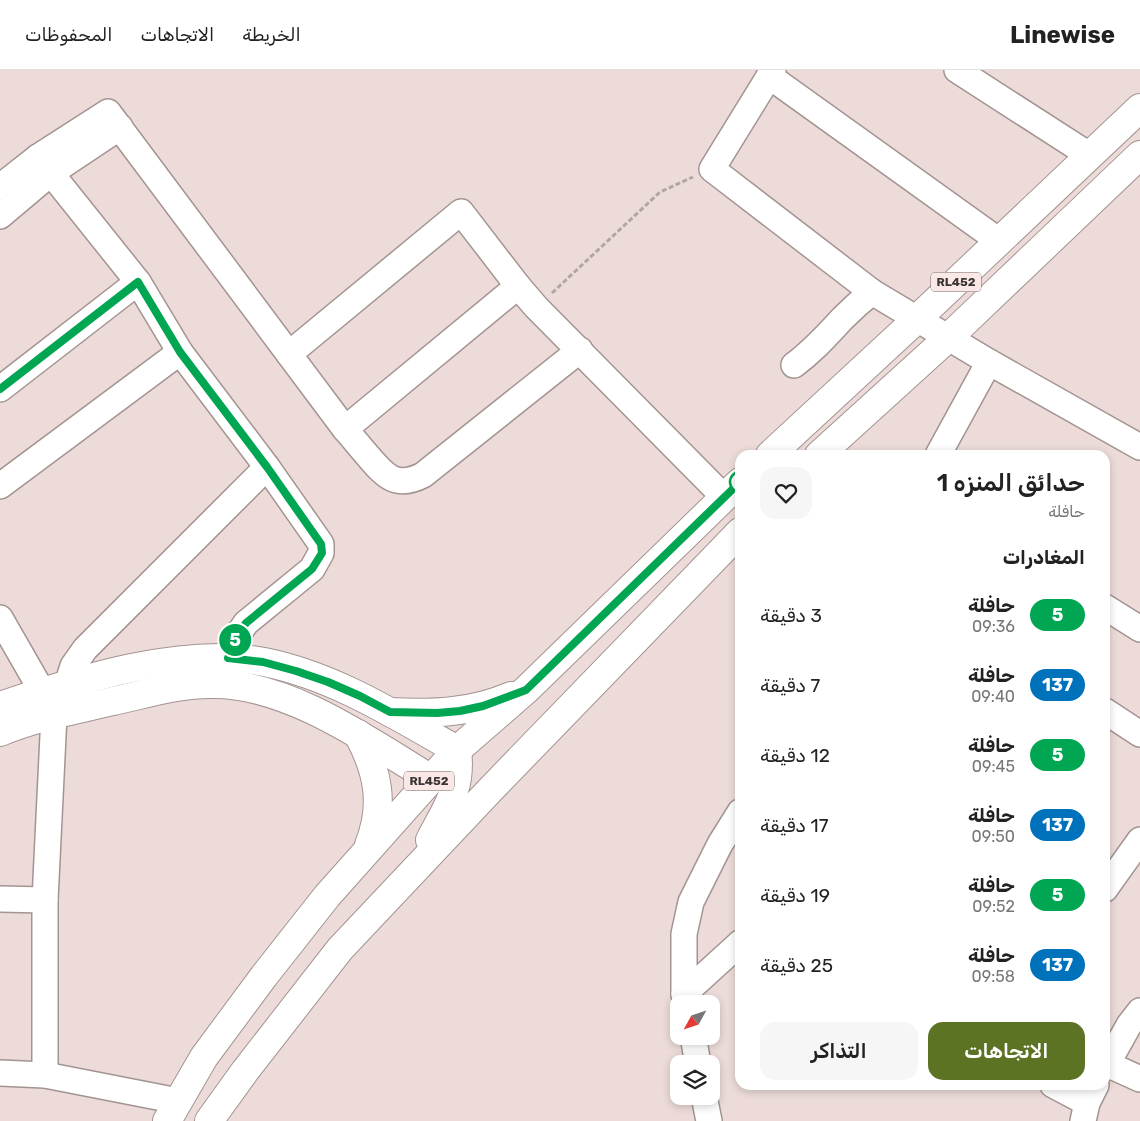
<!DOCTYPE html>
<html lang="ar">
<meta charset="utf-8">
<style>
body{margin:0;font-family:Rubik,"Noto Sans Arabic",sans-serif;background:#f6f6f6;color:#222;direction:rtl;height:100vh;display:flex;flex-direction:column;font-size:19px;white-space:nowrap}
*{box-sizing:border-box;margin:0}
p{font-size:16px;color:#767676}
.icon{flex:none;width:28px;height:28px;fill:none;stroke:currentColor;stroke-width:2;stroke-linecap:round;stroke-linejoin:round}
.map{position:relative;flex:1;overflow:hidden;direction:ltr}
.sheet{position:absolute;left:735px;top:380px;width:375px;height:640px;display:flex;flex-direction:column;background:#fff;border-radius:15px;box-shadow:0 2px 8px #0003;direction:rtl}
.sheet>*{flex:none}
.badge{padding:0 10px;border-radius:16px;font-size:18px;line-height:32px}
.needle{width:32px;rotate:230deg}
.buttons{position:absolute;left:670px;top:925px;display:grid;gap:10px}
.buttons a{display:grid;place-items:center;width:50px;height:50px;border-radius:10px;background:#fff;box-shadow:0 2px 8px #0003;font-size:25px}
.map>.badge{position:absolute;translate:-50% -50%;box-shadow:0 0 0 2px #fff}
h2{padding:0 25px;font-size:19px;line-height:45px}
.round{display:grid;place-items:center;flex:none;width:52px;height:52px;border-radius:15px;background:#f6f6f6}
.overview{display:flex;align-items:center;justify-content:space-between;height:85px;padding:0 25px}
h1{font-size:24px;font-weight:600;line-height:38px}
.primary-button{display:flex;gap:10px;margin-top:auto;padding:10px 25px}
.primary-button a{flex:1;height:58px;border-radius:15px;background:#5d7324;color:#fff;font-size:20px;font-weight:600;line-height:58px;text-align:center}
.primary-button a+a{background:#f6f6f6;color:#222}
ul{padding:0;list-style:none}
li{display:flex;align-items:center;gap:15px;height:70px;padding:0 25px}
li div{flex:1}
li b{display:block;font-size:19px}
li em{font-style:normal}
li .badge{min-width:55px;font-weight:700;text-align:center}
header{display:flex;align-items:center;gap:30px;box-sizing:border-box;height:70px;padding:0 25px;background:#fff;border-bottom:1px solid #e0e0e0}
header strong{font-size:24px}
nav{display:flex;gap:28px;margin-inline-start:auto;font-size:18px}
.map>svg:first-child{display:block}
</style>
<header>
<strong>Linewise</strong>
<nav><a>الخريطة</a><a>الاتجاهات</a><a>المحفوظات</a></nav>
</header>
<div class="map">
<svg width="1140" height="1051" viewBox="0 0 1140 1051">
<rect width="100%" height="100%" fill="#ecdbd9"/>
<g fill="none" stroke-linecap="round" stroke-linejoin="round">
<defs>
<g id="street">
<path d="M773,0L712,99L872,222L989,292L1140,377"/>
<path d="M957,0L1089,85"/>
<path d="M769,6L999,171"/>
<path d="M38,87L138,212L180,282L267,397L321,474V483L312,499L246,553L239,563L229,588"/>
<path d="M0,117L38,87L108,42L345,359C353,368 360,377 368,386C385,406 396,419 423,405L580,280"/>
<path d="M0,146L51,103L120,57"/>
<path d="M289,284L461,142L518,216L536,237L724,427"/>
<path d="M794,295C814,280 826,266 843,248C852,239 862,230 872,222"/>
<path d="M0,319L138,212"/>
<path d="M345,359L518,216"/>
<path d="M938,385L989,292"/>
<path d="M0,416L180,282"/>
<path d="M1105,537L1140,559"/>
<path d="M0,548L43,623"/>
<path d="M67,615L73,596L85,579L267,397"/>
<path d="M1105,641L1140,664"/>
<path d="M1105,819L1140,770"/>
<path d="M0,829L45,830"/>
<path d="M684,924L740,873"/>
<path d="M686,934L684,924V864L691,832L720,774L740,742"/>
<path d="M693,966L698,994"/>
<path d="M1107,994L1140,1009"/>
<path d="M1105,998L1129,955L1140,941"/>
<path d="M0,1003L45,1005L178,1031"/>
<path d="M45,1005V830L54,645"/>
<path d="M1053,1015L1087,1033"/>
<path d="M704,1026L709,1051"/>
<path d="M1083,1051L1087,1033L1096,1015"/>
</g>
<g id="secondary">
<path d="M0,636C77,610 183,576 264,592C334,606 395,645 457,680"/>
<path d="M0,662C36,647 75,640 113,631C146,624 180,613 214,614C289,614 369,671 431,709"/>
</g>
<g id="highway">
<path d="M770,385L918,248L1140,38"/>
<path d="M819,385L949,267L1140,85"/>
<path d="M390,642C432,644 472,643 511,626"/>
<path d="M358,664C378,701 385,735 369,775"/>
<path d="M430,770C447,737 462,719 457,680"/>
<path d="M167,1051L204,987L264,906L327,826L457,680L526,620L740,412"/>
<path d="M209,1051L245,1001L340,879L492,718L740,462"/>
</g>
</defs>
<use href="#street" stroke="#a39491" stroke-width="28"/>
<use href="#secondary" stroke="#a39491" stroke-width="30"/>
<use href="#highway" stroke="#a39491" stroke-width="30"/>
<path stroke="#b3a5a4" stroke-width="3" stroke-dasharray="5 2.5" stroke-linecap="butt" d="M552,223L660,122L693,107"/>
<use href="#street" stroke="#fff" stroke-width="25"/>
<use href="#secondary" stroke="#fff" stroke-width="28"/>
<use href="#highway" stroke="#fff" stroke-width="28"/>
</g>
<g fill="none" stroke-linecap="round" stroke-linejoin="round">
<defs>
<path id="line" d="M0,319L138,212L180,282L267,397L321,474L322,483L312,499L246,553L239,563L228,588L263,592L296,601L328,612L360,626L390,642L437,643L460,641L483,636L526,620L740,412"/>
</defs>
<use href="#line" stroke="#fff" stroke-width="11"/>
<use href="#line" stroke="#00a651" stroke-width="8"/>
</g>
<circle fill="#fff" stroke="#00a651" stroke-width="2.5" cx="740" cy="412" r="10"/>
<g text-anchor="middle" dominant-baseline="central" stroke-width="4.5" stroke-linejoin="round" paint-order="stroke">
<g fill="#f9e8e6" stroke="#746b69" stroke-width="1">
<rect x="931" y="202.5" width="50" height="19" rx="4"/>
<rect x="404" y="701.5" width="50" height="19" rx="4"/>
</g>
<g font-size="12" font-weight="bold" fill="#3b3534">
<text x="956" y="212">RL452</text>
<text x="429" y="711">RL452</text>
</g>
</g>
</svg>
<div class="buttons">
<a><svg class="needle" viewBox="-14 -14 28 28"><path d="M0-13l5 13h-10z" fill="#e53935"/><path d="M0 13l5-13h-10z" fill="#767676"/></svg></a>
<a><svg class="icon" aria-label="layers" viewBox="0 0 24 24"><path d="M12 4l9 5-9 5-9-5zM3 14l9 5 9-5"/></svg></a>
</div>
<b class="badge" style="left:235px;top:570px;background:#00a651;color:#fff">5</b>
<section class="sheet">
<div class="overview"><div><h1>حدائق المنزه 1</h1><p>حافلة</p></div><a class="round"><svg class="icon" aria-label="heart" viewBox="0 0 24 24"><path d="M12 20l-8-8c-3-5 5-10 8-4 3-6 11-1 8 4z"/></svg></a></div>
<h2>المغادرات</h2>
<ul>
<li><span class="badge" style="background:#00a651;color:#fff">5</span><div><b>حافلة</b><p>09:36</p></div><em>3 دقيقة</em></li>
<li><span class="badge" style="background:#0072bc;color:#fff">137</span><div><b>حافلة</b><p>09:40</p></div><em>7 دقيقة</em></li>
<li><span class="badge" style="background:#00a651;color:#fff">5</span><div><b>حافلة</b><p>09:45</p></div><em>12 دقيقة</em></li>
<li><span class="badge" style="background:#0072bc;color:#fff">137</span><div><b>حافلة</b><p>09:50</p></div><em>17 دقيقة</em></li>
<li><span class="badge" style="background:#00a651;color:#fff">5</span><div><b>حافلة</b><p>09:52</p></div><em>19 دقيقة</em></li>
<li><span class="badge" style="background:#0072bc;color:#fff">137</span><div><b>حافلة</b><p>09:58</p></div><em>25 دقيقة</em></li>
</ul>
<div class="primary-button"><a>الاتجاهات</a><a>التذاكر</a></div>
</section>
</div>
